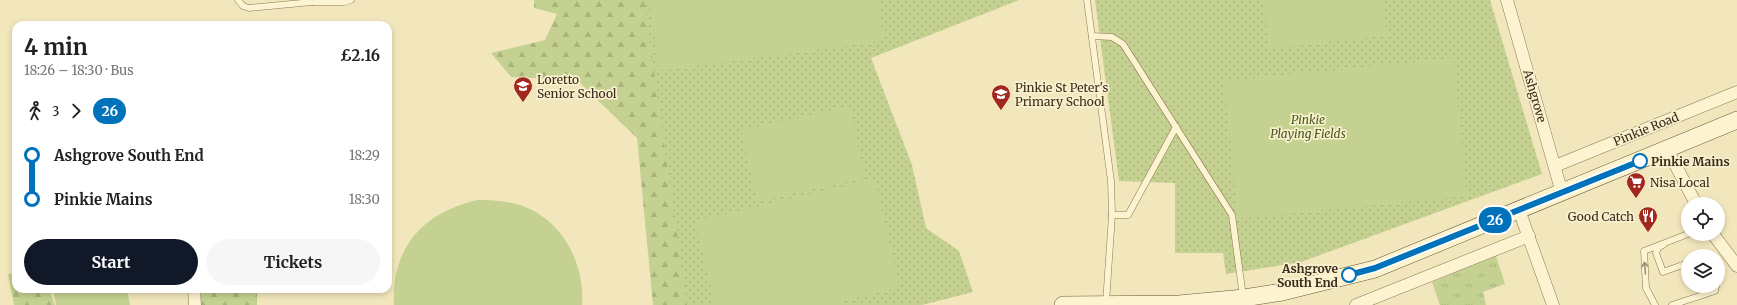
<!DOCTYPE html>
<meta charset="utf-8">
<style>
body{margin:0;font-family:Merriweather,serif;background:#f6f6f6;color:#222;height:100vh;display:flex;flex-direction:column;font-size:15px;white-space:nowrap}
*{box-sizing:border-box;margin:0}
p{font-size:13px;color:#767676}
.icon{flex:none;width:22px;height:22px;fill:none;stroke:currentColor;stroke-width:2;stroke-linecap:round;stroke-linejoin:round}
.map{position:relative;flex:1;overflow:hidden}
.side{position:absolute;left:12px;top:21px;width:380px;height:272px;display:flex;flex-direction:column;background:#fff;border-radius:12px;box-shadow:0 2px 6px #0003}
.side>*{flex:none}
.badge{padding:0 8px;border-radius:13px;font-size:14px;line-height:26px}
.fabs{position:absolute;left:1681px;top:197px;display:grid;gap:8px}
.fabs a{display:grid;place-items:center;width:44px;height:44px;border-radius:50%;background:#fff;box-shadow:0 2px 6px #0003;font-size:20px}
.map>.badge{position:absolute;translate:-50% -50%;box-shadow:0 0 0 2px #fff}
.legs{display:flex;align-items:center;gap:6px;height:44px;padding:0 12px;font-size:13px}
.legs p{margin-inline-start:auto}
.overview{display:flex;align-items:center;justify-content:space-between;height:68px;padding:0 12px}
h1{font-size:22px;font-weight:700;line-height:30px}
.button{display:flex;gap:8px;margin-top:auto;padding:8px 12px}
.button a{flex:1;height:46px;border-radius:24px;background:#111827;color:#fff;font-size:16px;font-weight:700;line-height:46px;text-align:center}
.button a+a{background:#f6f6f6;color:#222}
ul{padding:0 12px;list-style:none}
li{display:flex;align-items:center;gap:14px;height:44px;font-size:15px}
li i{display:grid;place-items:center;width:6px;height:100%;margin:0 5px;background:currentColor}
li i::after{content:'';width:10px;height:10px;margin:-5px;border:3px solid;border-radius:50%;background:#fff}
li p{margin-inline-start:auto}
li:first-child i{background:linear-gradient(#0000 50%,currentColor 0)}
li:last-child i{background:linear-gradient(currentColor 50%,#0000 0)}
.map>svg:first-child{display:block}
</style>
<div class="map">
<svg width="1737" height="305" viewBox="0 0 1737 305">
<defs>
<pattern id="grass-tufts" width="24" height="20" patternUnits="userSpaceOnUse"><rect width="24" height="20" fill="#c4d190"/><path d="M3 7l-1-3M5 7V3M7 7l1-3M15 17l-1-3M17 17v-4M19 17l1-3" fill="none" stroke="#a9b47c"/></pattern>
<pattern id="forest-firs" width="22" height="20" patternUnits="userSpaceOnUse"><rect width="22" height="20" fill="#c4d190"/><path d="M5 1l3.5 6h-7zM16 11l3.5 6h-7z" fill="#a9b47c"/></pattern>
<pattern id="park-dots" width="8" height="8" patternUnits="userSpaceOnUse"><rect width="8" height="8" fill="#c4d190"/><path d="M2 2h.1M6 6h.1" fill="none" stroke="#a9b47c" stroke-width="1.8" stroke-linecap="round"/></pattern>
</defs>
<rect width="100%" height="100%" fill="#f2e7bc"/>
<path fill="url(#grass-tufts)" d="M1496,256L1505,284L1483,292L1486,305H1440L1432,282Z"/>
<g fill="url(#forest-firs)">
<path d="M534,0H645L695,305H653L637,138L577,80L511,77L491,53L545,40L557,14L534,8Z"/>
<path d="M16,273V289H49L55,305H14L8,274Z"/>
<path d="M199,289H257V305H201Z"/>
</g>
<g fill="url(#park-dots)">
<path d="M644,0H1019L871,58L912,165L926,228L959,251L973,292L922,305H687Z"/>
<path d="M1095,0H1490L1542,174L1301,262L1226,274L1223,253H1175V183L1119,181Z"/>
</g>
<g fill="#c4d190">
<path d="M649,0H878L884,41L659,71Z"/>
<path d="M1264,0H1383L1387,35L1269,49Z"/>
<path d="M1454,58L1467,196L1238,219L1224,81Z"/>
<path d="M850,106L865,178L757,201L741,130Z"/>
<path d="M875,179L900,288L826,305H715L695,221Z"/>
<path d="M477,200C492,200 506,201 520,205C562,219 585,263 582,305H394C391,247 423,213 477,200Z"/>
<path d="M53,289H127L130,305H56Z"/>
</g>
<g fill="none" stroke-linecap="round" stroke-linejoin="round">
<defs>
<g id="service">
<path d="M238,0L243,6L249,8L312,2"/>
<path d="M311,0L312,2H344L351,0"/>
<path d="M1087,0L1111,181L1112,215L1106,303"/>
<path d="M1092,36L1112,37L1123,44L1232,215L1243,297"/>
<path d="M1112,215H1128L1176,127"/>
<path d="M1663,245L1658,248L1656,253L1663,272L1688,263"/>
<path d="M1655,305L1646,288L1644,251L1688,234"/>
<path d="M1672,305L1715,291L1716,286"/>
</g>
<g id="minor">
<path d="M1507,0L1562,193"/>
<path d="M1667,149L1696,204"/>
<path d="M1555,166L1737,92"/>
<path d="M1519,210L1553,305"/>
<path d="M1713,234L1737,266"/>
<path d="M194,289L195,305"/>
<path d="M1356,305L1529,236"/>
</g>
<path id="secondary" d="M1063,305L1179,304L1244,298L1282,292L1375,269L1737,120"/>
</defs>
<use href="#service" stroke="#8c7754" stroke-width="7"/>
<use href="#minor" stroke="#8c7754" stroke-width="13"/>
<use href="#secondary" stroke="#6e5737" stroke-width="18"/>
<use href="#service" stroke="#fcf3d0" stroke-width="6"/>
<use href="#minor" stroke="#fcf3d0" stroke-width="12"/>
<use href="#secondary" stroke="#fcf3d0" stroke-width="17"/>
</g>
<defs><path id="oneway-shaft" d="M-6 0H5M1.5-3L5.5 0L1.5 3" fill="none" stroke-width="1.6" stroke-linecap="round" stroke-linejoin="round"/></defs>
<use stroke="#9b9075" href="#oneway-shaft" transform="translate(1645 268) rotate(-94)"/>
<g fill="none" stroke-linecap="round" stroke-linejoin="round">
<defs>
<path id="line-1" d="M1349,275L1375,268L1640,161"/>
</defs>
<use href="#line-1" stroke="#fff" stroke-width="9"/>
<use href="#line-1" stroke="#0072bc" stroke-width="6"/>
</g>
<defs>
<symbol id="school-pin" viewBox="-11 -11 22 30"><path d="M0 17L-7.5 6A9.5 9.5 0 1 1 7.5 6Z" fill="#a2281d" stroke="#f9f0cd"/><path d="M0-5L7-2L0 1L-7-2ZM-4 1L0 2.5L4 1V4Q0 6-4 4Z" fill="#fff"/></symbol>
<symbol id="supermarket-pin" viewBox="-11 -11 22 30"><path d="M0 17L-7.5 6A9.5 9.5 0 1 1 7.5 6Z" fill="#a2281d" stroke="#f9f0cd"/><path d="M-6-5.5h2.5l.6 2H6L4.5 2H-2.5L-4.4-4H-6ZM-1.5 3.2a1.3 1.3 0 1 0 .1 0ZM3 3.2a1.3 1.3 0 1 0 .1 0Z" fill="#fff"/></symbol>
<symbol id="restaurant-pin" viewBox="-11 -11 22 30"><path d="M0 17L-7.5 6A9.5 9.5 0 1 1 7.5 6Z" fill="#a2281d" stroke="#f9f0cd"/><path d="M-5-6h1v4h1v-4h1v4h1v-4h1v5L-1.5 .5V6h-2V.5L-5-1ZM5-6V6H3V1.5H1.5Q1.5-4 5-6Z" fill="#fff"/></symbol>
</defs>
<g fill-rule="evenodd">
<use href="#school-pin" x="512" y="75" width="22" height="30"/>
<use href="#school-pin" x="990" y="83" width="22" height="30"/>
<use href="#supermarket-pin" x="1625" y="171" width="22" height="30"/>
<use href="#restaurant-pin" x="1637" y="205" width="22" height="30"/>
</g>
<g fill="#fff" stroke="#0072bc" stroke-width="2">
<circle cx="1640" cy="161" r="7"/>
<circle cx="1349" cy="275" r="7"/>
</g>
<g text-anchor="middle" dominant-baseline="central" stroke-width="3.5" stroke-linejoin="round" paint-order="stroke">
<g font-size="12" fill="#3a2c1a" stroke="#f9f0cd" text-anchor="start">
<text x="537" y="79">Loretto<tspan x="537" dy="14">Senior School</tspan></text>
<text x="1015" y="87">Pinkie St Peter's<tspan x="1015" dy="14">Primary School</tspan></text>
<text x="1650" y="182">Nisa Local</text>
<text x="1634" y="216" text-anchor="end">Good Catch</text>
</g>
<g font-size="12" fill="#3a2c1a" stroke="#f9f0cd">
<text transform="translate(1535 96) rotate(74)">Ashgrove</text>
<text transform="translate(1646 129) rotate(-22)">Pinkie Road</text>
</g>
<g font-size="12" font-style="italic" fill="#45581f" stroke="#f9f0cd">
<text x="1308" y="119">Pinkie<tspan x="1308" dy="14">Playing Fields</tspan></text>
</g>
<g font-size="12" font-weight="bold" fill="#3a2c1a" stroke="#f9f0cd" text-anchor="start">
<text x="1651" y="161">Pinkie Mains</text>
<text x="1338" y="268" text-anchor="end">Ashgrove<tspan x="1338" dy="14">South End</tspan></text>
</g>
</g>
</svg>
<div class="fabs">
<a><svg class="icon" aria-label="locate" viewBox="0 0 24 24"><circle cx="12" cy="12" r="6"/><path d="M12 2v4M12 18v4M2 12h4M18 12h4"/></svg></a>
<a><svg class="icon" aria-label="layers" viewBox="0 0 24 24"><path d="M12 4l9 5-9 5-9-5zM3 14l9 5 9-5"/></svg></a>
</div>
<b class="badge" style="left:1495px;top:220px;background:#0072bc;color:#fff">26</b>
<section class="side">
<div class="overview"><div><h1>4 min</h1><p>18:26 – 18:30 · Bus</p></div><b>£2.16</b></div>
<div class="legs"><svg class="icon" aria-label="walk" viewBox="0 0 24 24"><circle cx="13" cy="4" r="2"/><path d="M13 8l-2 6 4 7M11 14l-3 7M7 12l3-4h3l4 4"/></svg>3<svg class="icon" aria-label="forward" viewBox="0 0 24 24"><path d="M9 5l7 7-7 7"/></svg><b class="badge" style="background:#0072bc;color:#fff">26</b></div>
<ul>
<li><i style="color:#0072bc"></i><b>Ashgrove South End</b><p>18:29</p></li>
<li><i style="color:#0072bc"></i><b>Pinkie Mains</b><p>18:30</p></li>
</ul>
<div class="button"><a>Start</a><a>Tickets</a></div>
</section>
</div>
